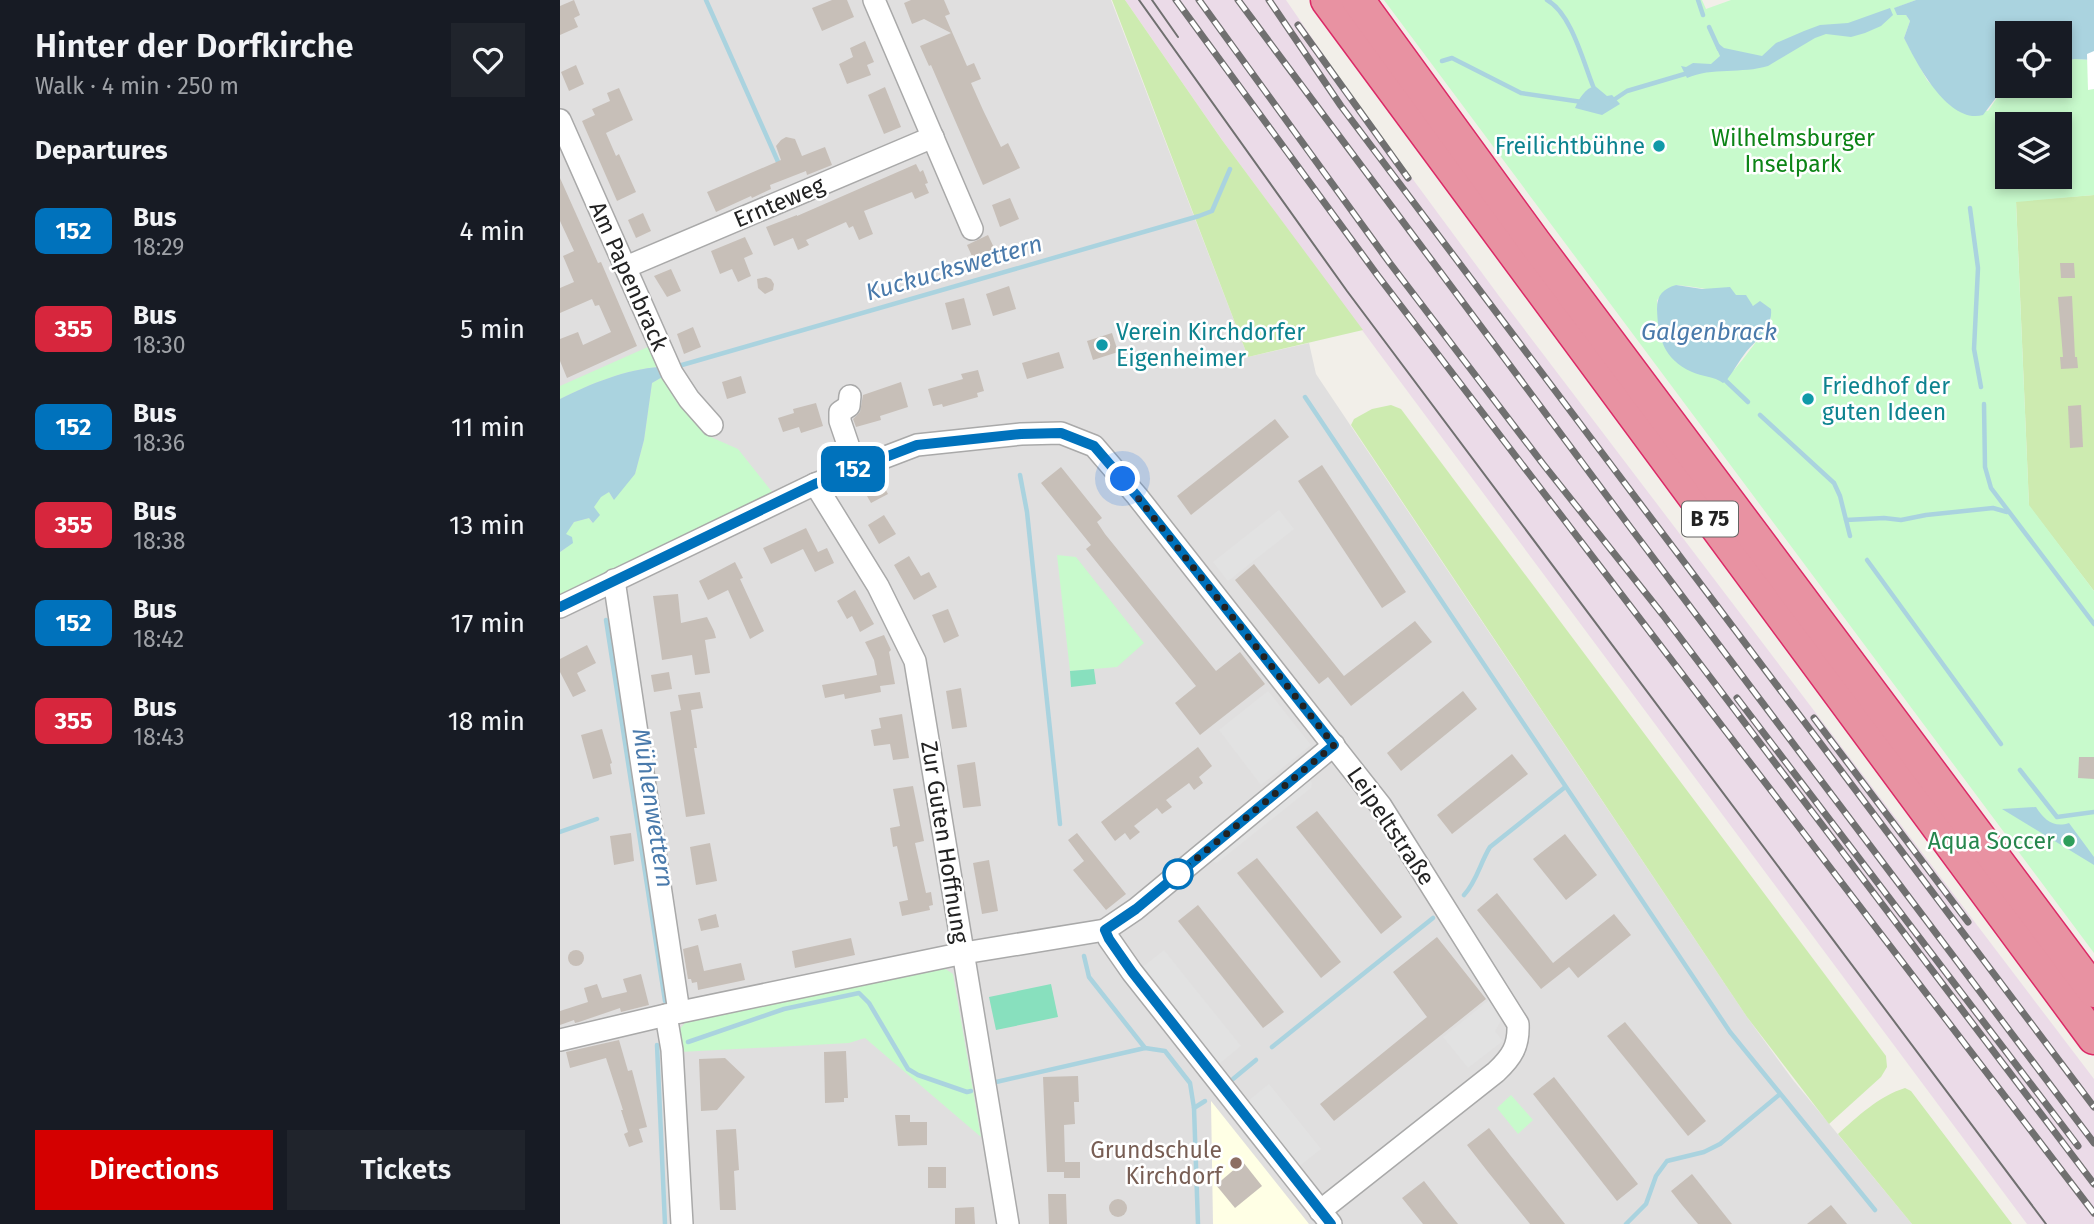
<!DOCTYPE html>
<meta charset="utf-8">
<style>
body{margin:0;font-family:"Fira Sans",sans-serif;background:#20242c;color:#f1f3f6;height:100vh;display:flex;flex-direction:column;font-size:26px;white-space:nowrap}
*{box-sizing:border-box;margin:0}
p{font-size:23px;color:#9ea1a6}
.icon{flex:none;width:38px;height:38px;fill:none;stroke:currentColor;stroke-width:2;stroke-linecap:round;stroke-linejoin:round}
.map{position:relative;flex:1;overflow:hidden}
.panel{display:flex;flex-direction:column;background:#171b24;width:560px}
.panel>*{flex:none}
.badge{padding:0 14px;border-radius:10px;font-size:24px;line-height:46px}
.controls{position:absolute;left:1435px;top:21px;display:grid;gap:14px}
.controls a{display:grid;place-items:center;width:77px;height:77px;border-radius:0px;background:#171b24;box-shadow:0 4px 10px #0003;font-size:35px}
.you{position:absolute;width:35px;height:35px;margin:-18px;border:5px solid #fff;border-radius:50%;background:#1a73e8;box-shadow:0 0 0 10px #1a73e833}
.map>.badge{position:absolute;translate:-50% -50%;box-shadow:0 0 0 4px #fff}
h2{padding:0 35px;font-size:26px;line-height:63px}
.round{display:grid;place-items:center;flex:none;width:74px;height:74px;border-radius:0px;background:#20242c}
.overview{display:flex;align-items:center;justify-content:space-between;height:119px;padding:0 35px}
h1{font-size:33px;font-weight:600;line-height:52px}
.button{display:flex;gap:14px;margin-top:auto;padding:14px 35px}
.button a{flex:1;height:80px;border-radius:0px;background:#d40000;color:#fff;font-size:28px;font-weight:600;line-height:80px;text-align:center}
.button a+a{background:#20242c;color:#f1f3f6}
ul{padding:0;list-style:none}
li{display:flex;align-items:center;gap:21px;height:98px;padding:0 35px}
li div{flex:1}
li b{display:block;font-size:26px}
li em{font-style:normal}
li .badge{min-width:77px;font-weight:700;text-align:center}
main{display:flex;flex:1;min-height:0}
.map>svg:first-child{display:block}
</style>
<main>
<section class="panel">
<div class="overview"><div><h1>Hinter der Dorfkirche</h1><p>Walk · 4 min · 250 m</p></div><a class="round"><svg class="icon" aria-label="heart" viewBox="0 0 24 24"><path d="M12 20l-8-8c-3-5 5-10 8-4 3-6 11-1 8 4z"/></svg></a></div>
<h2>Departures</h2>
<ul>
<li><span class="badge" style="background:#0072bc;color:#fff">152</span><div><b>Bus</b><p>18:29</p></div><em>4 min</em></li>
<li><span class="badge" style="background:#d7263d;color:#fff">355</span><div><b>Bus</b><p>18:30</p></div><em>5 min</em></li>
<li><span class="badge" style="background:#0072bc;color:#fff">152</span><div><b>Bus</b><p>18:36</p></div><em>11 min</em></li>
<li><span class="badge" style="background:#d7263d;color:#fff">355</span><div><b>Bus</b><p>18:38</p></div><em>13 min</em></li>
<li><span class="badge" style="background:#0072bc;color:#fff">152</span><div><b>Bus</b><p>18:42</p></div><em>17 min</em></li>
<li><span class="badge" style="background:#d7263d;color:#fff">355</span><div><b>Bus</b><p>18:43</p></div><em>18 min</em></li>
</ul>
<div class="button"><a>Directions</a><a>Tickets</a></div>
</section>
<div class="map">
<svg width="1534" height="1224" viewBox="0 0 1534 1224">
<rect width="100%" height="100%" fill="#f2efe9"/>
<path fill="#e0dfdf" d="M0,0H551L688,357L749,343L756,374L1187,1017L1233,1080L1352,1224H0Z"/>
<path fill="#ebdbe8" d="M565,0H726L801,109L939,296L1534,1079V1224H1467L816,349L662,140Z"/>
<path fill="#ffffe5" d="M651,1101L749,1224H653Z"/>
<g fill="#cdebb0">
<path d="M552,0H565L662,140L803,330L688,357Z"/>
<path d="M1534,195V591L1469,506L1456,201Z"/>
<path d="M831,405L841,409L1326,1056L1327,1067L1321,1077L1269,1124L1187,1017L791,425L794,419L812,409Z"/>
<path d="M1345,1088L1351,1091L1452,1224H1352L1278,1134C1297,1117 1319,1096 1345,1088Z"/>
</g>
<g fill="#c8facc" fill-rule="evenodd">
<path d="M824,0H1142L1146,9L1171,0H1356L1335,8L1337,15H1346L1350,21L1344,38L1367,80L1391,106L1428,111L1447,83V86H1500V61L1515,59L1534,60V195L1456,202L1469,505L1534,591V953ZM1447,124H1500V177H1447ZM1116,285C1155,289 1181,294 1211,318C1201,337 1188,353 1174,370L1100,340L1097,300Z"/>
<path d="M90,346L100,367C66,369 30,384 0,399V386Z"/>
<path d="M104,376L144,434L178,449L213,493L0,597V552L5,549L9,537L5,534L14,522L29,518L32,523L37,513L34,507L41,496L49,492L53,499L75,474L84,440L92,383Z"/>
<path d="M497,555L516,557L584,643L557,667L510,671Z"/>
<path d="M381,966L393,974L421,1137L305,1038L289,1043L120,1052L119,1030L129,1018Z"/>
<path d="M951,1095L973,1120L958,1134L937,1108Z"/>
</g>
<g fill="#88e0be">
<path d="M534,669L536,684L511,687L510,671Z"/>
<path d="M491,984L498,1017L436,1030L429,997Z"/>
</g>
<g fill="#e2e2e2">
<path d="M719,510L734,529L668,581L653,562Z"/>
<path d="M708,691L751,745L701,785L659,730Z"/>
<path d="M746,779L752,782L751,788L657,863L645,859Z"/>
<path d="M604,950L681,1046L658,1065L580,969Z"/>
<path d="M930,999L942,1019L935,1031L943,1041L908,1068L883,1037Z"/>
<path d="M709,1084L761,1149L738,1167L687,1102Z"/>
</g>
<g fill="#aad3df">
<path d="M1356,0H1534V60L1515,59L1500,61V33H1447V83L1423,115C1388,125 1356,62 1344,38L1350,21L1346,15H1337L1334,8Z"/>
<path d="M1330,8L1333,15L1321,26L1305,33L1291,37L1266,34L1255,38L1208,66C1182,74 1152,67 1127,78L1121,66L1126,67L1133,63L1151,64L1160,56L1156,47L1159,44L1164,48L1202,56L1216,43L1244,31L1260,25L1288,23Z"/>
<path d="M1035,86L1047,96L1052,95L1060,104L1042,115L1015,108C1019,99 1025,88 1035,86Z"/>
<path d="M1116,285L1142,289L1170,287L1176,295H1186L1193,306L1200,301L1211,309C1213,328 1196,340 1186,352C1179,361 1173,372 1166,381L1163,383C1154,376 1142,377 1132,372C1103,359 1098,337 1097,309C1097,295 1103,289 1116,285Z"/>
<path d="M100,367L104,376L92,383L84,440L75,474L54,500L49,492L41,497L34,507L40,515L33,523L29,518L14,522L6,534L12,537L13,543L0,552V399C30,384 66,369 100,367Z"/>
<path d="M1476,807C1484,820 1494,828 1509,823L1534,857V865L1442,809Z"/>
</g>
<path fill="#fff" d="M1534,51V89L1528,90L1527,54Z"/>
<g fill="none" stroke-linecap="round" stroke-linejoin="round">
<g stroke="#aad3df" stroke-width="4.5">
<path d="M146,0L219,164"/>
<path d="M987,0C1011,13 1023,61 1033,86"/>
<path d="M1138,0L1143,15"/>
<path d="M1149,27L1159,49"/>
<path d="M882,61L892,58L961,93L1022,102"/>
<path d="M1052,101L1067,91L1128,73"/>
<path d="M1410,208L1418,268L1414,349L1421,387"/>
<path d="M115,367L639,216L652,211L670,169"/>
<path d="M1166,381L1188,402"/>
<path d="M745,397L1170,1032L1315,1210"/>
<path d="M1424,404L1425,467L1431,488L1534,624"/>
<path d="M1200,415L1274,483L1280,496L1290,536"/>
<path d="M460,475L467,512L500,824"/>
<path d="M1286,520L1324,518L1341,520L1366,515L1433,508L1447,512"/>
<path d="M1307,560L1441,744"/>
<path d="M46,620L105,1001"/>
<path d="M1460,770L1497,817L1534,812"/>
<path d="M0,832L37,819"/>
<path d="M904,895C917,881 920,863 930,847L1004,788"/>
<path d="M524,956L529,977L585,1048L605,1051L630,1083L634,1108L638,1224"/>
<path d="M128,1042L224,1009L299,993L309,1003L348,1069L358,1075L407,1092L411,1091"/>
<path d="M97,1045L105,1224"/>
<path d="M712,1047L873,918"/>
<path d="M673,1079L696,1060"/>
<path d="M436,1082L585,1048"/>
<path d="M634,1108L645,1101"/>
<path d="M1066,1224L1086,1204L1096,1176L1107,1161L1144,1152L1160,1144L1219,1095"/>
</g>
</g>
<g fill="#c7bfb8">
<path d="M14,0L20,15L14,18L18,27L0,35V6Z"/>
<path d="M272,0H287L294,17L262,31L252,8Z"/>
<path d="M351,0H384L390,14L385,16L407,66L414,63L421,79L411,83L423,110L441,147L448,143L460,168L423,185L371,65L369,66L360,46L391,33L364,19L352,24L344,3Z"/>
<path d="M305,41L314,62L307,65L311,75L287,84L279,64L293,57L290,48Z"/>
<path d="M16,65L24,84L9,91L1,72Z"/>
<path d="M325,87L341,127L324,134L308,95Z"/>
<path d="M59,88L73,120L46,133L56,156L59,154L76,192L57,201L22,121L35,115L32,109L50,101L47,93Z"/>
<path d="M226,137L235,139L242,156L265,147L272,165L247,175L246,171L210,185L211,189L192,198L191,196L156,212L147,192L221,160L216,146L221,140Z"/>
<path d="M1500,144H1509L1511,180L1500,181Z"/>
<path d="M356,164L360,172L363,170L368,183L365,184L369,193L355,199L352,192L304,211L313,234L299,240L293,226L289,228L286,222L246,240L249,245L238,250L233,238L214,246L206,227L237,215V216Z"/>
<path d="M0,178L38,263L41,262L77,346L7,378L0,361V339L18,332L23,345L51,332L39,305L35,306L32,299L0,313V288L14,282L3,256L14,251L0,221Z"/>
<path d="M450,198L459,219L440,227L432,205Z"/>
<path d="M83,213L91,231L76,238L68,220Z"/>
<path d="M428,235L437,254L415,263L407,245Z"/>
<path d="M185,237L193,254L184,258L191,276L178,282L172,269L160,274L151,251Z"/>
<path d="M1500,263H1514L1515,278H1501Z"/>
<path d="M111,269L121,291L107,297L94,276Z"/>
<path d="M206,277L211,279L214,284L213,290L205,294L198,288L197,279Z"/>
<path d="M449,286L456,309L433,316L426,294Z"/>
<path d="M1512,296L1515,357H1517L1518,368L1501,369L1500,357H1503L1498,297Z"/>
<path d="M404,298L411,325L392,330L385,303Z"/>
<path d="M133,327L141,347L124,354L117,334Z"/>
<path d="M552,333L558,352L533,360L527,341Z"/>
<path d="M499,352L504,368L467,379L462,363Z"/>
<path d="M418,370L424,391L417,393L418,397L383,407L382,404L373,406L368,389L403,379L401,374Z"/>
<path d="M181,376L186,393L167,399L162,382Z"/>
<path d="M341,382L348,407L320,416L321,420L296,427L293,419L300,412L303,395Z"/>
<path d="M256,403L263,426L241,433L239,427L223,432L218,418L234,413L233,409Z"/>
<path d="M1521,405L1523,447L1510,448L1508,406Z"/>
<path d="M715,419L729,437L631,515L617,496Z"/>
<path d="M762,465L846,592L822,608L738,481Z"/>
<path d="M501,467L542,518L537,522L545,534L656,671L680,652L705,684L640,735L615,703L636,686L526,549L531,545L481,483Z"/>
<path d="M320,480L328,494L311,503L303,489Z"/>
<path d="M324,515L336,534L319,544L308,525Z"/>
<path d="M246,528L258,552L267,548L274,563L255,572L243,549L211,564L203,548Z"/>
<path d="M349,556L361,576L369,572L377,587L354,600L334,565Z"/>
<path d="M175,562L183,578L180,579L204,631L190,639L168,590L148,600L139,581Z"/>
<path d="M694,564L784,676L855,621L872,642L791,706L768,677L759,684L675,580Z"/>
<path d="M295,590L314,624L300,632L292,616L287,619L277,601Z"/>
<path d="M118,594L121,623L147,617L154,631L156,638L145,640L150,673L135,675L132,655L102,660L93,596Z"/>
<path d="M388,609L399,636L384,643L372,615Z"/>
<path d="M324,635L331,650L329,652L335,684L320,686L321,692L285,699L284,694L265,698L262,685L317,675L314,660L305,642Z"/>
<path d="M27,645L36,663L17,673L26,691L13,697L0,672V659Z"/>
<path d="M109,672L112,689L94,692L91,675Z"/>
<path d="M401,688L407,727L392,729L386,691Z"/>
<path d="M903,691L917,709L841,771L827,753Z"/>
<path d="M140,692L143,708L131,710L137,748H134L145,814L126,817L110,712L121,710L118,695Z"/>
<path d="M342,714L349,758L333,760L330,744L314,746L311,730L321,728L319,718Z"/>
<path d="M42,729L52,763L50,764L52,774L33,779L21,735Z"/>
<path d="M638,747L652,766L639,777L643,783L634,790L629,783L606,800L612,807L602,814L597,808L574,826L580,832L570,840L565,833L555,841L541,822Z"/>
<path d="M952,754L968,774L892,834L877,815Z"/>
<path d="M1519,757H1534V779L1518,778Z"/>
<path d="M415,762L421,806L403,808L397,765Z"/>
<path d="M353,786L364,841L355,843L366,893L371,892L373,905L369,906L370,910L342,916L339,902L348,900L337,846L333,847L330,828L340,826L333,789Z"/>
<path d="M757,811L842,917L821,934L736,827Z"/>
<path d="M71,833L74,861L54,865L50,836Z"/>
<path d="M517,833L566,894L546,910L513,870L524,861L508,840Z"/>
<path d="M1005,834L1037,875L1006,900L973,859Z"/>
<path d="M150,843L157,881L136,885L130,847Z"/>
<path d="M697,858L781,962L761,978L677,873Z"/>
<path d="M429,860L438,911L422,914L413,863Z"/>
<path d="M937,893L993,963L1054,914L1071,935L1018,978L1009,967L981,989L917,910Z"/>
<path d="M638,905L724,1012L703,1028L618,921Z"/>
<path d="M156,914L159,927L141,931L138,919Z"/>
<path d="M877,937L926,999L774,1121L760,1104L867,1017L833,972Z"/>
<path d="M291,938L295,955L235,968L232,951Z"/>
<path d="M138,945L144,971L181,963L185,980L138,990L137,982L132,983L131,979H128L123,949Z"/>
<circle cx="16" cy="958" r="8"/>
<path d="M81,974L89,1005L61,1012L60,1008L19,1022L15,1023L14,1020L0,1025V1011L28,1002L24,988L37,984L42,998L67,992L63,979Z"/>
<path d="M1065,1022L1146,1121L1128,1136L1047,1036Z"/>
<path d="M59,1040L68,1071L72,1070L87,1127L79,1129L83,1142L69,1147L64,1134L68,1132L61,1110H63L46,1058L10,1068L6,1052Z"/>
<path d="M286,1051L288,1098H284V1102L265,1103L264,1052Z"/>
<path d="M165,1058L185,1077L157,1110L141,1111L139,1059Z"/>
<path d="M518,1076L519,1102H514L515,1124L504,1125L505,1162H520V1178H504V1172H487L483,1077Z"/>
<path d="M994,1077L1078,1184L1057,1201L973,1094Z"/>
<path d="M335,1115H350V1122H367V1145L338,1146Z"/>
<path d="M929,1128L950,1155L1005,1224H970L928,1172L907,1145Z"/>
<path d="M176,1129L179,1170L174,1171L176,1210H160L156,1130Z"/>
<path d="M683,1162L702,1186L675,1208L656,1185Z"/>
<rect x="368" y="1167" width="18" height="21"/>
<path d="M1132,1174L1172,1224H1138L1122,1205L1111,1191Z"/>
<path d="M864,1181L885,1208L898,1224H863L842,1198Z"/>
<path d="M488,1194H506L507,1224H489Z"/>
<circle cx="558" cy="1208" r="9"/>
<path d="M1271,1205L1287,1224H1247Z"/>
<path d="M414,1207L415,1224H395V1208Z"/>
</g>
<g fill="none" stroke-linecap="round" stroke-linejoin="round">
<defs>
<g id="minor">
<path d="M314,0L412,229"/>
<path d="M0,120L112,373L129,399L152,425"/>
<path d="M66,267L373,137"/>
<path d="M290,396L289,406L280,412V421L296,468"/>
<path d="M255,484L318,586L355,661L448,1224"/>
<path d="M54,580L119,1012"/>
<path d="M0,607L255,484L357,445L461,434L501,433L534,446L577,496L821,806L958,1024C959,1046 952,1057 936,1072L760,1211"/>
<path d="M545,930L549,939L572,972L771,1224"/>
<path d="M106,1015L112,1050L122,1224"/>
<path d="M0,1040L106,1015L404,953L545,930L576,909L774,745"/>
</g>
<g id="highway">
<path d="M767,0L1534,1038"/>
<path d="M798,0L975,243L1534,991"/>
</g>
</defs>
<use href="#minor" stroke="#a9a9a9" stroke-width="24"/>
<use href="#highway" stroke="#dc2a67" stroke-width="35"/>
<use href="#minor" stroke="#fff" stroke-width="21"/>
<use href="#highway" stroke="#e892a2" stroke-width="32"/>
<g stroke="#707070" stroke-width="2">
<path d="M579,0L787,291L1486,1224"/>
<path d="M592,0L618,37"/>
</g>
<defs>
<g id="rail">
<path d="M616,0L818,276L1534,1213"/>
<path d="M639,0L829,262L983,464L1103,615L1534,1184"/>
<path d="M678,0L1070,527L1534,1143"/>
<path d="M709,0L781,106L1534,1107"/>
<path d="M738,25L848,178"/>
<path d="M1177,698L1518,1146"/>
<path d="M1254,718L1408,922"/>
</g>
</defs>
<use href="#rail" stroke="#707070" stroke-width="7"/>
<use href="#rail" stroke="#fff" stroke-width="4.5" stroke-dasharray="13" stroke-linecap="butt"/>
</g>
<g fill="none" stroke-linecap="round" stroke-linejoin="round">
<defs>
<path id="line" d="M0,607L255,484L357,445L461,434L501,433L534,446L577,496L774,745L576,909L545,930L549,939L572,972L771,1224"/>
</defs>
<use href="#line" stroke="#fff" stroke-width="16"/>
<use href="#line" stroke="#0072bc" stroke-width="10"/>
<path stroke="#222" stroke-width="7" stroke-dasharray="0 12.6" d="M563,479L774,745L618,874"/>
</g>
<g fill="#0f9aa8" stroke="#fff" stroke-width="2.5">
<circle cx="1099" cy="146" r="7"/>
<circle cx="542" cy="345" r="7"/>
<circle cx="1248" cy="399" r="7"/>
</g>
<circle fill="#2e9e5b" stroke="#fff" stroke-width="2.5" cx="1509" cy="841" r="7"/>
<circle fill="#fff" stroke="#0072bc" stroke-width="3.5" cx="618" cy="874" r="14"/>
<circle fill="#8d6e63" stroke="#fff" stroke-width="2.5" cx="676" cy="1163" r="7"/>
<g text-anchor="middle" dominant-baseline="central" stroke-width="5" stroke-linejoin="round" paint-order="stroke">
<rect fill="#fff" stroke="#646464" stroke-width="2" x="1122" y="501.5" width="56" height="35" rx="5"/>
<g font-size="21" font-weight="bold" fill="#222">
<text x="1150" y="519">B 75</text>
</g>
<g font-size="23" fill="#0c8416" stroke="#fff">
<text x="1233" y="138">Wilhelmsburger<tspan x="1233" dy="26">Inselpark</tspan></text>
</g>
<g font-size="23" fill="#0d838f" stroke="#fff" text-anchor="start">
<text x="1085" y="146" text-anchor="end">Freilichtbühne</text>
<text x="556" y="332">Verein Kirchdorfer<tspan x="556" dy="26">Eigenheimer</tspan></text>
<text x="1262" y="386">Friedhof der<tspan x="1262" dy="26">guten Ideen</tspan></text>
</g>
<g font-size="23" fill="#222" stroke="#fff">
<text transform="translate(219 202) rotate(-23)">Ernteweg</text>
<text transform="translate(69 276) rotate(66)">Am Papenbrack</text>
<text transform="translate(831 826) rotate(56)">Leipeltstraße</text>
<text transform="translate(385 842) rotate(81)">Zur Guten Hoffnung</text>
</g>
<g font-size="23" fill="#27864d" stroke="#fff" text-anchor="end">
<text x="1495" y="841">Aqua Soccer</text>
</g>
<g font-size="23" fill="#785e54" stroke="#fff" text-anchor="end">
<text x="662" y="1150">Grundschule<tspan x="662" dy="26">Kirchdorf</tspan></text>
</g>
<g font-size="24" font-style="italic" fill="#4a7aab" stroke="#fff">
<text transform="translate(394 268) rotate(-16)">Kuckuckswettern</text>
<text x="1149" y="332">Galgenbrack</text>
<text transform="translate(93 808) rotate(81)">Mühlenwettern</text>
</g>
</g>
</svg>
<div class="controls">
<a><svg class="icon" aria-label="locate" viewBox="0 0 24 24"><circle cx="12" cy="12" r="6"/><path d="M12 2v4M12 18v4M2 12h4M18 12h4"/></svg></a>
<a><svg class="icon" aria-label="layers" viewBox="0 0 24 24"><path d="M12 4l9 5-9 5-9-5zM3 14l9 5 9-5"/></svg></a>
</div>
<div class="you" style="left:563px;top:479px"></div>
<b class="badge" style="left:293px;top:469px;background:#0072bc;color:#fff">152</b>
</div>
</main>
